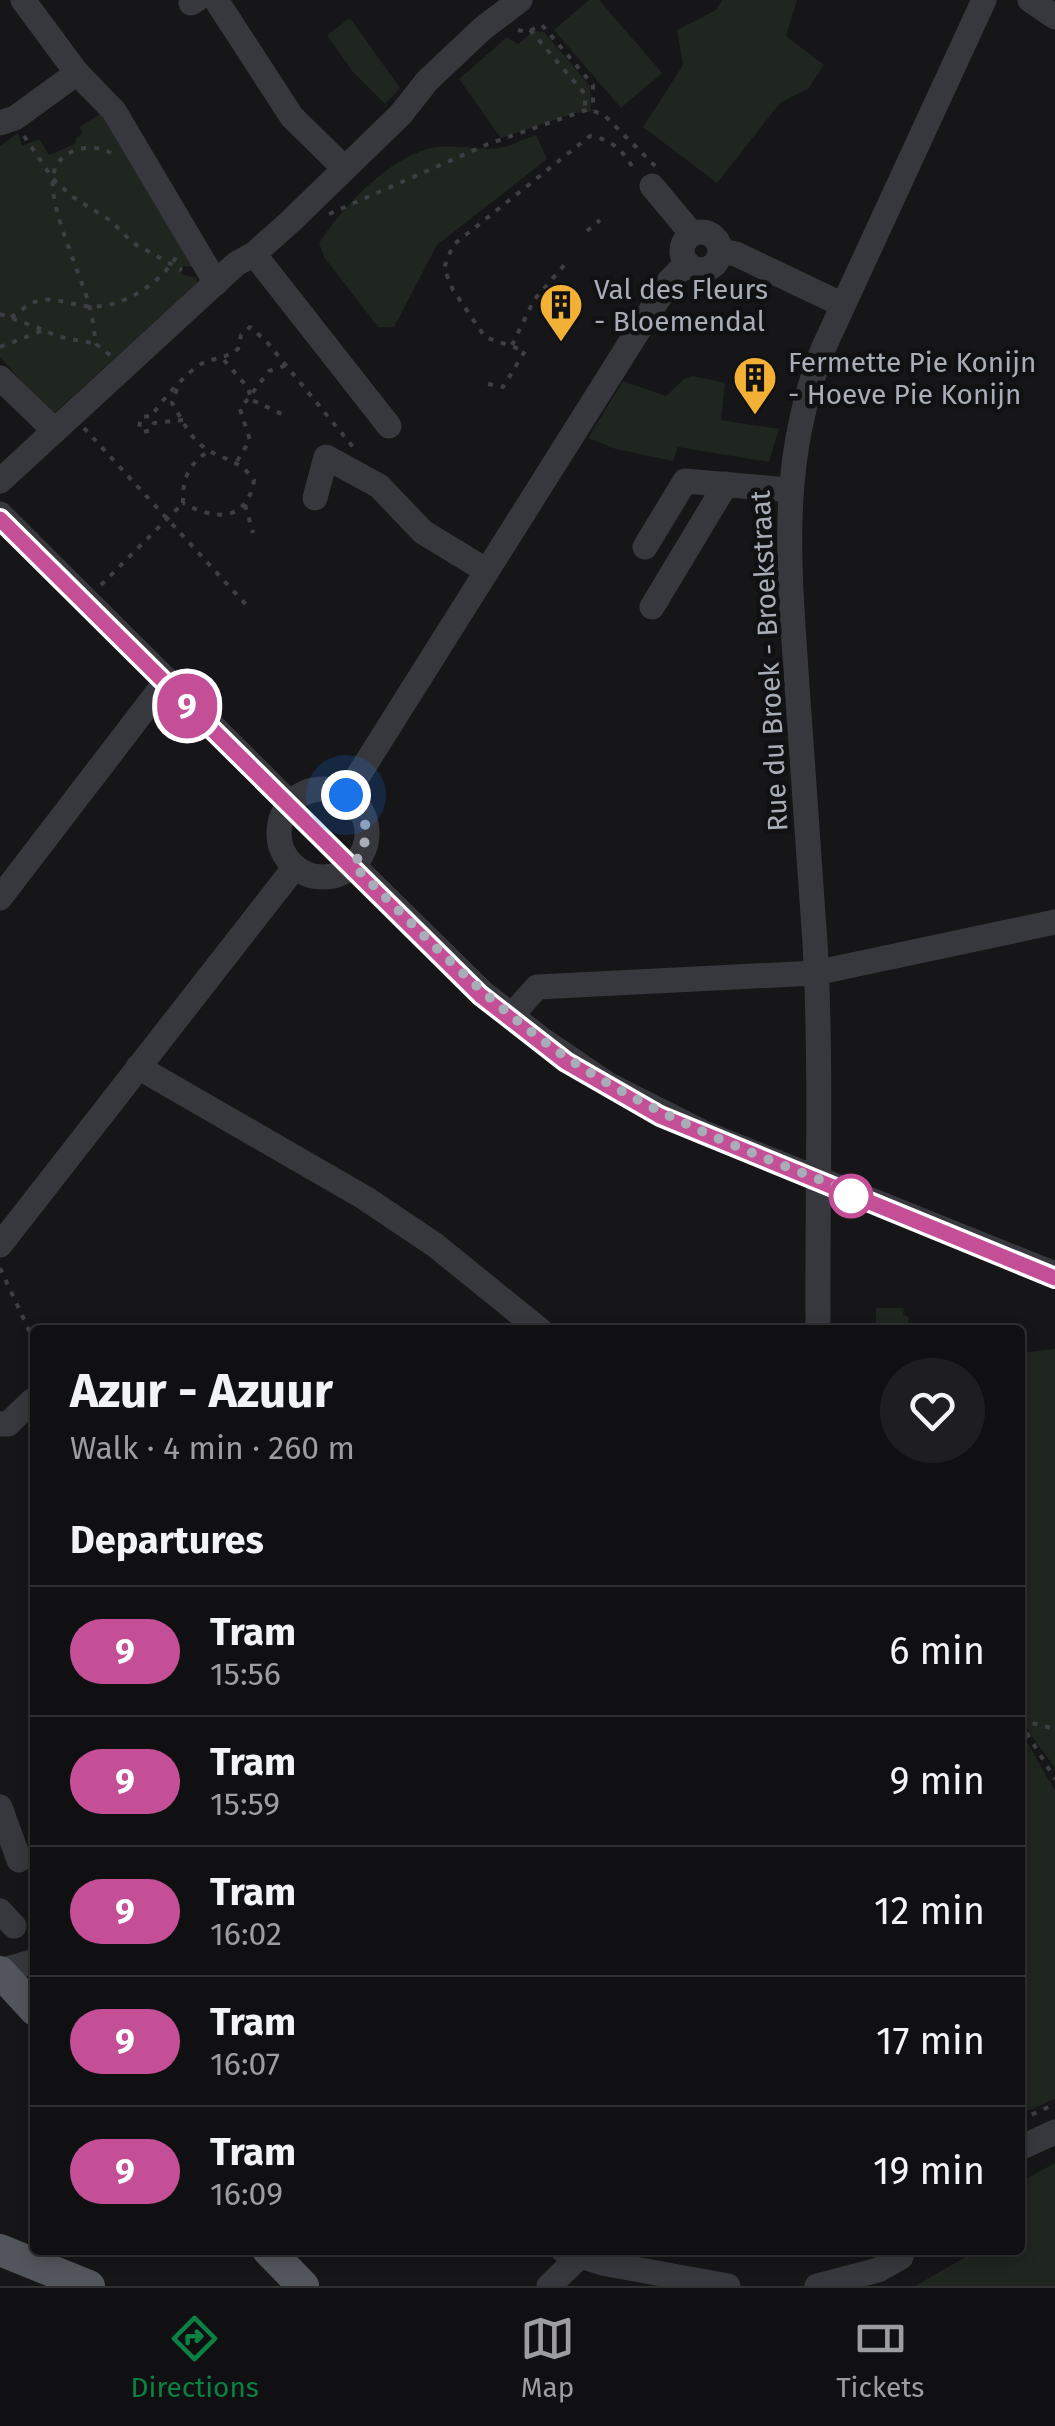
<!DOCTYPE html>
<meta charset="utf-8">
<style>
body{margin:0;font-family:"Fira Sans",sans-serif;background:#1e1e20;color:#f1f3f6;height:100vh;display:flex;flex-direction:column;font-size:38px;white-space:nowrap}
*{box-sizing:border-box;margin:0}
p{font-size:32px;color:#9c9d9f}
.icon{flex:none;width:55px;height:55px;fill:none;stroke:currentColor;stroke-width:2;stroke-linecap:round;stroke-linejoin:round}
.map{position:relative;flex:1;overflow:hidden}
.details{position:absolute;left:30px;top:1325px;width:995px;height:930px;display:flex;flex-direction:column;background:#101012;border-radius:10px;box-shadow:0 5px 15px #0003,0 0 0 2px #303032}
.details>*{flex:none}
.badge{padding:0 20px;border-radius:32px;font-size:35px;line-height:65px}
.you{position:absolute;width:50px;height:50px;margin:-25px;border:8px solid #fff;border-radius:50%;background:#1a73e8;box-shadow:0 0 0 15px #1a73e833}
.map>.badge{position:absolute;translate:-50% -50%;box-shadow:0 0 0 5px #fff}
h2{padding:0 40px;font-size:38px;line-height:90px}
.round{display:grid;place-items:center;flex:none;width:105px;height:105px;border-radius:52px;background:#1e1e20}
.summary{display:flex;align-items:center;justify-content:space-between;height:170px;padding:0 40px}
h1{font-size:48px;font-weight:700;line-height:75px}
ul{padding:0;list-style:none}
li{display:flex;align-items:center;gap:30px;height:130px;padding:0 40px;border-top:2px solid #303032}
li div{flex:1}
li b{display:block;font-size:38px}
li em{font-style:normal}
li .badge{min-width:110px;font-weight:700;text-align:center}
.menu{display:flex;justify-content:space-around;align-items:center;height:140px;border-top:2px solid #303032;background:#101012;font-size:28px;color:#9c9d9f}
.menu a{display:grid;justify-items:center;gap:5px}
.menu .on{color:#0b8043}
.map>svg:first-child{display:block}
</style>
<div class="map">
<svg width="1055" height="2286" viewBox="0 0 1055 2286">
<rect width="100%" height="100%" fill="#161618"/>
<g fill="#1e261f">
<path d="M589,0H599L662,73L621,108L554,30Z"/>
<path d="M722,0H797L786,36L824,65L809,88L780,103L717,183L643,127L683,65L677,30L716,10Z"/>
<path d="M350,18L400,88L385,104L353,72L327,35Z"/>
<path d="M534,31L544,32L590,86L591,112L575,113L501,138L459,79L507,37L518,44Z"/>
<path d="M105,111L193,267L183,266L181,274L197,278L196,284L52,415L0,357V146L18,133L22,146L39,139L49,155L75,144L76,138L83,133L79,127Z"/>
<path d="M536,135L547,159L437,245L394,327H378L324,257L319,243C343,207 391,154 437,147C457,144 479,151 499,148C511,146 524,139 536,135Z"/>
<path d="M693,376L725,383L721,420L779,429L769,462L678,447L673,461L616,449L588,438L623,381L666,396L684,379Z"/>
<path d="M876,1308H904L903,1315L909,1317L907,1327L913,1330H876Z"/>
<path d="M1055,1349V1768L1020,1720V1353Z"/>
<path d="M1020,1736L1024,1743L1027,1742L1055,1791V2099L1020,2114Z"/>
<path d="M1055,2163V2286H915L978,2250H1020V2182Z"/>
</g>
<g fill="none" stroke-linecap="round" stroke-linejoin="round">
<g stroke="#3d3f44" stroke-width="4" stroke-dasharray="5 8" stroke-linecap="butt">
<path d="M518,30L527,32L542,25L593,85V111"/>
<path d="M530,30L585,94V111"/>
<path d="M24,136L53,179L73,197L111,221L133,243L182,270"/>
<path d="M329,214L488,144L589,109L605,116L656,167"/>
<path d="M587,231L600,220"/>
<path d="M0,314L44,330"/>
<path d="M11,317C19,312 29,303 38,301C53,297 71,304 85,306C119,311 160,284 177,256"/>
<path d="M512,345L534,300L567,262"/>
<path d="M0,347L44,330C61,340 77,339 96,344"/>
<path d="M110,355L96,344C94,331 93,318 89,305C80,272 49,209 53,177C55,159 69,150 86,148C96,147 107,149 115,156"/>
<path d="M224,360L249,389L250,399L288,417"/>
<path d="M488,384L503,387L525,351L485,337L453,290L444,268L453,245L590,136C612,139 625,152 635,172"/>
<path d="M177,389L172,403C180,416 188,434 200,444C219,461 237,456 254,480C247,523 214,520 183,503"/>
<path d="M183,420L154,423L151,430L143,432L139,428L141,417L152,416C158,404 189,370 201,364C215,357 223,360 238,349L241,335L250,327L266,341L353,447"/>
<path d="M84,428L250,609"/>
<path d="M237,461L250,440L240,409L269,371L287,365"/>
<path d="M183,503C182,479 189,462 211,450"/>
<path d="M245,505L253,533"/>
<path d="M101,585L183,503"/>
<path d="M0,1268L35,1343"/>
<path d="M1020,1720L1055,1729"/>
<path d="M1020,1722L1055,1779"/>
<path d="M1020,2120L1055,2104"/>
</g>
<g stroke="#37383d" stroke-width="25">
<path d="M23,0L77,73L114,111L216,283"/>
<path d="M216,0L292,117L344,168"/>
<path d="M1030,0L1055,17"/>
<path d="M191,3L196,0"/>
<path d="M0,123L15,118L77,73"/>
<path d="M652,186L692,234"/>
<circle cx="701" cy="251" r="19"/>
<path d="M721,251L736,254L843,305"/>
<path d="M254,254L389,426"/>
<path d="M0,378L54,430"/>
<path d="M0,481L236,264L254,254L291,221L401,114L427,81L482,29L520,0"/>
<path d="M315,498L326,457L379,486L423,532L487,571"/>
<path d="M0,514L290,803"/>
<path d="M645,547L685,481L789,490"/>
<path d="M652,607L726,484"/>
<circle cx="323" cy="833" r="44"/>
<path d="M346,795L670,280L687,263"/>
<path d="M353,865L482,992L540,1038L609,1085L702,1132L1055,1274"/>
<path d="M0,898L167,680"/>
<path d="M511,1016L537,987L815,973L1055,922"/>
<path d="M138,1067L365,1198L435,1245L540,1330"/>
<path d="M0,1245L295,867"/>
<path d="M818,1330C817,1201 822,1071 815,943C809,857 803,771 797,685C789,565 778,463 823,349L984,0"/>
<path d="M0,1424H8L32,1401L35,1404"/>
<path d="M0,1807L19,1860"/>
<path d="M0,1911L14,1926"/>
<path d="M0,1971L35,1961"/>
<path d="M1020,2148L1055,2132"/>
<path d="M563,2250L602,2263L728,2286"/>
<path d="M549,2286L580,2256"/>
<path d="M817,2286L878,2270L901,2257"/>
</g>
<g stroke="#53555c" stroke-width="32">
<path d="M0,1972L35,2010"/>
<path d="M0,2250L89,2286"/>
<path d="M268,2250L303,2286"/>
</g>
<path stroke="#4a4c52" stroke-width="2.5" d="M0,509L485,989C540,1037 599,1075 663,1110L1055,1269"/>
</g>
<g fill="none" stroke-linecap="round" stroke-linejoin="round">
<defs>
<path id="line" d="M0,519L480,995L566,1062L660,1116L1055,1278"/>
</defs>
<use href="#line" stroke="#fff" stroke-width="22"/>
<use href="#line" stroke="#c44f97" stroke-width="15"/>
<path stroke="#a8adb8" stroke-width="10" stroke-dasharray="0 18" d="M346,795C370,814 372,841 353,865C422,933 488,1005 569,1059C656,1117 755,1155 852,1192L851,1196"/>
</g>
<defs>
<symbol id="building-pin" viewBox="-11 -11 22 30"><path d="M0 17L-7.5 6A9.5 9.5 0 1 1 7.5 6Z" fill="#f2b134" stroke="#111113"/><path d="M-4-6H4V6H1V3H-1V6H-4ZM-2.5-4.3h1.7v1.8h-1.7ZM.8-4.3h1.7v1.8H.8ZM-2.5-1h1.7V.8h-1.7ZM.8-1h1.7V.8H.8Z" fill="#111"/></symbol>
</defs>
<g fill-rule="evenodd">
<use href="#building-pin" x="536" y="280" width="50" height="68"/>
<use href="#building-pin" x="730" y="353" width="50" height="68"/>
</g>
<circle fill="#fff" stroke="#c44f97" stroke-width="5" cx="851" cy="1196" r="20"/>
<g text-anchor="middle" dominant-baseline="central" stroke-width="9" stroke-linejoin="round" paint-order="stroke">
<g font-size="28" fill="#a8adb8" stroke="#111113" text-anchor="start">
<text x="594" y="289">Val des Fleurs<tspan x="594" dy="32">- Bloemendal</tspan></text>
<text x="788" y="362">Fermette Pie Konijn<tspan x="788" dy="32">- Hoeve Pie Konijn</tspan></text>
</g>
<g font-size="28" fill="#a8adb8" stroke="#111113">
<text transform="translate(769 661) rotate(-93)">Rue du Broek - Broekstraat</text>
</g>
</g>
</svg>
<div class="you" style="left:346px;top:795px"></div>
<b class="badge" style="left:187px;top:706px;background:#c44f97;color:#fff">9</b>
<section class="details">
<div class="summary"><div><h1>Azur - Azuur</h1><p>Walk · 4 min · 260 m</p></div><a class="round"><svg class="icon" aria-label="heart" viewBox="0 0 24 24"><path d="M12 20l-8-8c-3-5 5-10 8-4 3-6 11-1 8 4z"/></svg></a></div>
<h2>Departures</h2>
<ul>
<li><span class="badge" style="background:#c44f97;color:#fff">9</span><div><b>Tram</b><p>15:56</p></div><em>6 min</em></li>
<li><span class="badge" style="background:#c44f97;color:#fff">9</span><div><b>Tram</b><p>15:59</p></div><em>9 min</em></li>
<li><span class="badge" style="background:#c44f97;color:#fff">9</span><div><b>Tram</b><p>16:02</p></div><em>12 min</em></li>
<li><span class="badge" style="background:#c44f97;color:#fff">9</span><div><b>Tram</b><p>16:07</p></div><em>17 min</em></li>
<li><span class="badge" style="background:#c44f97;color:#fff">9</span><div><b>Tram</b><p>16:09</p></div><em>19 min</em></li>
</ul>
</section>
</div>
<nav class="menu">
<a class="on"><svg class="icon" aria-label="directions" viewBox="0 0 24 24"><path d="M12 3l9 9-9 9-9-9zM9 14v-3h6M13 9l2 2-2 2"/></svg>Directions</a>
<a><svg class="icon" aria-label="map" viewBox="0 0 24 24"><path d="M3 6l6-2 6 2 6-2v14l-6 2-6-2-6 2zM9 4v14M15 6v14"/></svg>Map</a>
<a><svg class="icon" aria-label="tickets" viewBox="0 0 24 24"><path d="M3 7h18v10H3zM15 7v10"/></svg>Tickets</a>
</nav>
